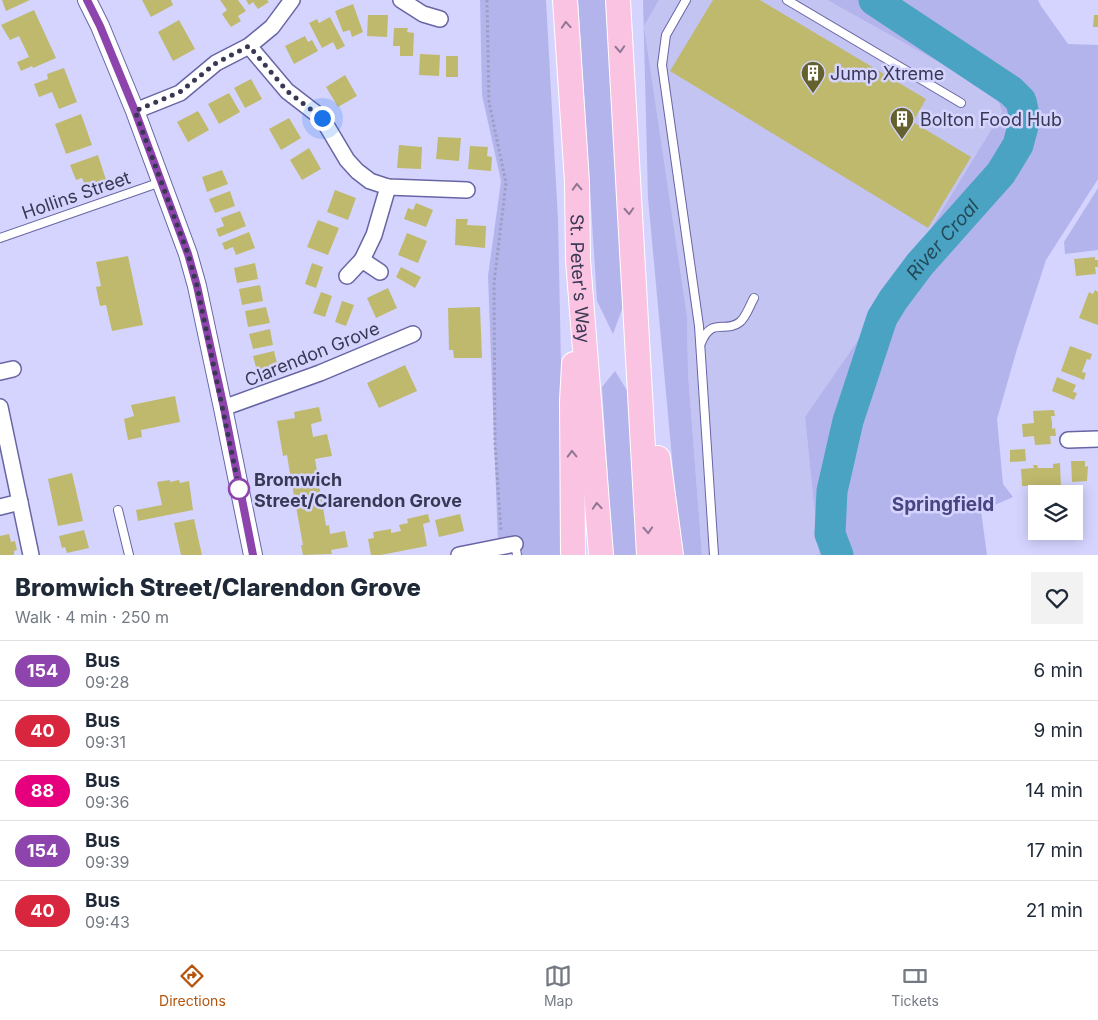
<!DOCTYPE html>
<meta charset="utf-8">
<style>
body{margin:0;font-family:Inter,sans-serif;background:#f2f2f3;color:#1f2937;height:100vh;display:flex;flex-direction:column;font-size:19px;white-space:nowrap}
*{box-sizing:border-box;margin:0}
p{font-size:16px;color:#747a83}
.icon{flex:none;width:28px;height:28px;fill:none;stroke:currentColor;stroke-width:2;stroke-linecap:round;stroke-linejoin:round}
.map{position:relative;height:555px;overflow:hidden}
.panel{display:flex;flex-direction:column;background:#fff;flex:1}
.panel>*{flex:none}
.badge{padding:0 10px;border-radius:16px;font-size:18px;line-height:32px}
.tools{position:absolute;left:1028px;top:485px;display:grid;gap:10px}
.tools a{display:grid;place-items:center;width:55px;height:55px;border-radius:0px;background:#fff;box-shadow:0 2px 12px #0003;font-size:25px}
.you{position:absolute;width:25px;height:25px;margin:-12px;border:4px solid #fff;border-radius:50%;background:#1a73e8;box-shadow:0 0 0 8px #1a73e833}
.map>.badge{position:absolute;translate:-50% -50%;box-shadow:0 0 0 2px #fff}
.round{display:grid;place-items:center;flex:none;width:52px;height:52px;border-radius:0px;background:#f2f2f3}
.overview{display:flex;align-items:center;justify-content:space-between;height:85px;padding:0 15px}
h1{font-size:24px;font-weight:800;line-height:38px}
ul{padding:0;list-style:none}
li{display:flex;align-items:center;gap:15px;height:60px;padding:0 15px;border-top:1px solid #e0e1e3}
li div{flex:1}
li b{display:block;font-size:19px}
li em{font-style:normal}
li .badge{min-width:55px;font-weight:700;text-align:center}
.tabs{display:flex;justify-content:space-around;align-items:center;height:70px;border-top:1px solid #e0e1e3;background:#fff;font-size:14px;color:#747a83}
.tabs a{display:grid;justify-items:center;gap:2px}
.tabs .current{color:#b45309}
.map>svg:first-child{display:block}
</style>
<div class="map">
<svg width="1098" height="555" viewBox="0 0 1098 555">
<rect width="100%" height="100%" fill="#d4d4ff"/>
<path fill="#c4c4f2" d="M659,0H827L996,94L1002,112L900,279L805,417L819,555H702L688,373L687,316L644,26Z"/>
<g fill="#b4b4ec">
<path d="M480,0H546L558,220L565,555H521L518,540L498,543L488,276L501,181L482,95Z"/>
<path d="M578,0H609L625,301L613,334L597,301Z"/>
<path d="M643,0H659L644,26L687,316L688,373L702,555H681L648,198Z"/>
<path d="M827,0H1038L1041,6L1068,44L1098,45V179L1046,260L1017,349L997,419L1003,484L1013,497L981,511L987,555H819L805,417L900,279L1002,112L996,94Z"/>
<path d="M1098,188V250L1065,254L1064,242Z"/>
<path d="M615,371L628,392L638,555H613L602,387Z"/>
</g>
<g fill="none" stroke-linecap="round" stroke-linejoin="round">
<path stroke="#4aa3c3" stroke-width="31" id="s1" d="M838,555L830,534L832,491L848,421L882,318L893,300L920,264L1001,173L1018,145L1025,119L1021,101L1011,91L874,0"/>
</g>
<g fill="#bfb96e">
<path d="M2,0H30L6,11Z"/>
<path d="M142,0H171L173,5L151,17Z"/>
<path d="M220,0H238L246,11L238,16L241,21L231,27L222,14L227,10Z"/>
<path d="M246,0H267L269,2L258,9L253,2L249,5Z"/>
<path d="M713,0H760L926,99L913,122L971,157L928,228L670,71Z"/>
<path d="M353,4L363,32L352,37L350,30L343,32L335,11Z"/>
<path d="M34,10L56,58L33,68L32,66L21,71L17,62L29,57L19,36L10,40L1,25Z"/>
<path d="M368,15H388L387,37L367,36Z"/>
<path d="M1094,15H1098V27H1093Z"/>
<path d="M330,17L345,46L337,50L333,42L322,48L309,23L317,19L319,23Z"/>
<path d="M179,20L195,49L173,61L158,32Z"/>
<path d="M394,28H408L407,32L414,33L413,56H400V46H393Z"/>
<path d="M305,36L308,42L312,40L318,51L294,64L285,46Z"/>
<path d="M420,54L440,55L439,76L419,75Z"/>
<rect x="446" y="56" width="12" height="21"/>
<path d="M64,68L77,102L59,109L52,92L39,97L34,84L48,79L47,74Z"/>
<path d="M345,75L357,96L338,107L326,87Z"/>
<path d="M251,79L262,99L245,108L234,88Z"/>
<path d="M229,93L240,112L219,124L208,104Z"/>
<path d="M198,111L209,130L188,142L177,122Z"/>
<path d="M81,114L92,145L66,154L55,124Z"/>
<path d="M289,118L301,138L281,150L269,129Z"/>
<path d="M438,137L461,138L459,161L436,159Z"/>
<path d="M399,145L422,147L421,169L397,168Z"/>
<path d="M470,146L488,147L487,156L492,157L491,171L468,169Z"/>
<path d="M309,148L321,169L302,180L290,160Z"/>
<path d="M98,155L108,186L82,195L80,187L85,185L82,178L76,180L70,165Z"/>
<path d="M222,170L228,184L207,192L202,177Z"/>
<path d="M335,190L356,198L348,220L327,212Z"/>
<path d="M230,191L235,206L215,213L209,199Z"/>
<path d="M416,203L433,210L426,227L404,219L408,208L413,210Z"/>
<path d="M240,211L246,226L219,237L216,229L224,226L221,218Z"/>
<path d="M456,219H468L467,225L486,226L485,248L455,245Z"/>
<path d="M318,220L339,228L328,255L307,247Z"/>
<path d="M249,232L255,248L236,255L233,247L225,250L222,243Z"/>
<path d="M407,233L427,241L418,263L398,255Z"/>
<path d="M128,256L143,325L112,331L106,305L100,306L96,287L101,286L96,262Z"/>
<path d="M1095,257V260H1098V267H1095L1096,274L1076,276L1074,259Z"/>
<path d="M255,263L258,279L237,283L234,268Z"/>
<path d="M312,263L323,267L316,288L305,284Z"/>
<path d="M401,267L421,277L415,288L396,277Z"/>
<path d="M260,285L263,301L242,305L239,289Z"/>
<path d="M388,288L397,308L376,318L367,298Z"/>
<path d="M1095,290L1098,292V325L1079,318L1089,292L1093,294Z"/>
<path d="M321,292L332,296L325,317L313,313Z"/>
<path d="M342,301L354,305L346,326L335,322Z"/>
<path d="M266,307L270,323L248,327L245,311Z"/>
<path d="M480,307L482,358H454L453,350H449L448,308Z"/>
<path d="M270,329L273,345L253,349L249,334Z"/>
<path d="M1070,346L1092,354L1090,360L1087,359L1082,372L1086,373L1084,380L1061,371Z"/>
<path d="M274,351L278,367L257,371L253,356Z"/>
<path d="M405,365L417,391L379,408L367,383Z"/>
<path d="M1057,377L1076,385L1073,392L1077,393L1074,400L1052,391Z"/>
<path d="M175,396L180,422L141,430L142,437L128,440L124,419L134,416L131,405Z"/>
<path d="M319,407L322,421L311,424L313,437L327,434L332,456L315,459L326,526L329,525L330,534L345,531L348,547L331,550L332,554L303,555L301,545H303L290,474L287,455L283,456L277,421L295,418L294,412Z"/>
<path d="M1054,410L1055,416H1051L1052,422V429L1055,428L1056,436H1050L1051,444L1035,445L1034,436L1023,437L1022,424L1034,423L1033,411Z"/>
<path d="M1025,449L1026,461L1010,462V450Z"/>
<path d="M1071,461H1085V467L1088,466L1087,481L1072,482Z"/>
<path d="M1060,463L1061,488L1034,490L1033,486H1022L1021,469L1034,468L1033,465H1037L1038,468H1053V464Z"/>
<path d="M72,473L83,521L58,526L48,479Z"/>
<path d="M170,480V482L179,480L180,483L189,481L193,510L138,521L136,510L162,505L157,482Z"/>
<path d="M428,514L430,522L423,524L427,546L381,555H371L368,539L374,538L373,532L391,529V533L401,531L399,525L408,523L407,519Z"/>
<path d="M460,514L464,531L439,537L435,520Z"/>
<path d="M194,519L202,555H181L174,523Z"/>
<path d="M84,530L89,548L67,553L65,547L62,548L59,536Z"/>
<path d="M9,534L11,542L15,541L17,550L14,551V555H0V536Z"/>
</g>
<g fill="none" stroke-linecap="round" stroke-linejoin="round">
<defs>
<g id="service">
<path d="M686,0L666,35L662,65L699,326L714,555"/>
<path d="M787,0L961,103"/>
<path d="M0,238L161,182"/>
<path d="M701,343C712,316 725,334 740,322C746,317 750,305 754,298"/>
<path d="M118,510L129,555"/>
<path d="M515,544L517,555"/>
</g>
<g id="minor">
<path d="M401,0L423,14L440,19"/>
<path d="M249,46L287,91L322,118L347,160L357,171L370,181L388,187L467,190"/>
<path d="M135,111L180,93L216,63L249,46L272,27L292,0"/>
<path d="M362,260L374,235L388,187"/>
<path d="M347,276L362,260L380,272"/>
<path d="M0,372L13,369"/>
<path d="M0,407L31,555"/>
<path d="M223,408L320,373L413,334"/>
<path d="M1068,440L1098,439"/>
<path d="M0,507L20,502"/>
<path d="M459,555L515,544"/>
</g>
<path id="tertiary" d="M87,0L100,26L135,111L188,254L197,286L223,408L253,555"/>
<g id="trunk">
<path id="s2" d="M565,0L577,182L578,260L601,555"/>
<path d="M618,0L649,555"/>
<path d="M658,458L671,555"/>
<path d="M573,555L572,401L574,364"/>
</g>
</defs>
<use href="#service" stroke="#6865a4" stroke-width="10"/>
<use href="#minor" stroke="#6865a4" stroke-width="18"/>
<use href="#tertiary" stroke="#6865a4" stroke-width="20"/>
<use href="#trunk" stroke="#fff" stroke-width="26"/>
<path stroke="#9e9ec4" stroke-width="3" stroke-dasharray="2.5 2.5" stroke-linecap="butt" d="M487,0L489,102L506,183L494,283L495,444L501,531"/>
<use href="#service" stroke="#fff" stroke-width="8"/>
<use href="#minor" stroke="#fff" stroke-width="15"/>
<use href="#tertiary" stroke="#fff" stroke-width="18"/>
<use href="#trunk" stroke="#fbc3e2" stroke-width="24"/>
</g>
<defs><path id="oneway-chevron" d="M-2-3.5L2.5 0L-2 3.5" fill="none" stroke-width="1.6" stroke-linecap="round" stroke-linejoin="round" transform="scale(1.25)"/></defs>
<g stroke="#907794">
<use href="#oneway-chevron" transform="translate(566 25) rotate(-94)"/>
<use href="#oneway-chevron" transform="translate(620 49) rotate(87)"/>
<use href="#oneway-chevron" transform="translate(577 187) rotate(-92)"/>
<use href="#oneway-chevron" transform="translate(629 211) rotate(87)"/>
<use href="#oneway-chevron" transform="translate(572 454) rotate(-91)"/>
<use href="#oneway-chevron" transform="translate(597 506) rotate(-94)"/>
<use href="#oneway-chevron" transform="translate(648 530) rotate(87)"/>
</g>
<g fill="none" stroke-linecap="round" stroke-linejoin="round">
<defs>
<path id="line" d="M87,0L100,26L135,111L188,254L197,286L224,408L253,555"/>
</defs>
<use href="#line" stroke="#fff" stroke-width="11"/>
<use href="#line" stroke="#8e44ad" stroke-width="8"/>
<path stroke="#393854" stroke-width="5" stroke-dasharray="0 9" d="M239,489L241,497L197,286L188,254L135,111L180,92L216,63L249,46L287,91L322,118"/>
</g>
<defs>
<symbol id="building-pin" viewBox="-11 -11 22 30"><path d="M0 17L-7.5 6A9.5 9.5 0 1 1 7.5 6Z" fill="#65612e" stroke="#d4d4ff"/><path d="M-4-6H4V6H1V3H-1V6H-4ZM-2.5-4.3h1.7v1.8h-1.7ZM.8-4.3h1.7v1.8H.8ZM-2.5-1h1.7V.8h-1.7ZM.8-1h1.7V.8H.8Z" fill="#fff"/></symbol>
</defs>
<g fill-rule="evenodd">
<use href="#building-pin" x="799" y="59" width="28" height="38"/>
<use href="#building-pin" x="888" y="105" width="28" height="38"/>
</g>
<circle fill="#fff" stroke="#8e44ad" stroke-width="2.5" cx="239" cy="489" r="10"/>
<g text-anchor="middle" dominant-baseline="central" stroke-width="5" stroke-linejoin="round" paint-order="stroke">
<g font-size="18" fill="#393854" stroke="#d4d4ff" text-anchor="start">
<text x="830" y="73">Jump Xtreme</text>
<text x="920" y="119">Bolton Food Hub</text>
</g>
<g font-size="18" fill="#393854" stroke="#d4d4ff">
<text transform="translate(76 195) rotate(-19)">Hollins Street</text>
<text stroke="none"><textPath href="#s2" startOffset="279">St. Peter's Way</textPath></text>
<text transform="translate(312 354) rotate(-22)">Clarendon Grove</text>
</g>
<g font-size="18" font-weight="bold" fill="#393854" stroke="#d4d4ff" text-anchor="start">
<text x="254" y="479">Bromwich<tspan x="254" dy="21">Street/Clarendon Grove</tspan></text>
</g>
<g font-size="19" font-style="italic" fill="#234a59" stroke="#d4d4ff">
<text stroke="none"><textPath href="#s1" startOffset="345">River Croal</textPath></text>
</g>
<g font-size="19" font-weight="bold" fill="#494581" stroke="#d4d4ff">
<text x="943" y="504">Springfield</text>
</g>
</g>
</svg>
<div class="tools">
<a><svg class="icon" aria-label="layers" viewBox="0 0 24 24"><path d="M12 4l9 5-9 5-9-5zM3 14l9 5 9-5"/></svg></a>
</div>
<div class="you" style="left:322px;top:118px"></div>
</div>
<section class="panel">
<div class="overview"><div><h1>Bromwich Street/Clarendon Grove</h1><p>Walk · 4 min · 250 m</p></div><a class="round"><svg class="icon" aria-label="heart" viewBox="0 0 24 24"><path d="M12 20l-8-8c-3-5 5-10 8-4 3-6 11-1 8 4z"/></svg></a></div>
<ul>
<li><span class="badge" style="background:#8e44ad;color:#fff">154</span><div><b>Bus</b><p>09:28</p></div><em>6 min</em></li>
<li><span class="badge" style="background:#d7263d;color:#fff">40</span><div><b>Bus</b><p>09:31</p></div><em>9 min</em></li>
<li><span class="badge" style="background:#e6007e;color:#fff">88</span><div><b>Bus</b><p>09:36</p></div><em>14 min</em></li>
<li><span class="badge" style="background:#8e44ad;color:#fff">154</span><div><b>Bus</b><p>09:39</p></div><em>17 min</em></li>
<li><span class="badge" style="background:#d7263d;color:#fff">40</span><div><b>Bus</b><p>09:43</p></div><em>21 min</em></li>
</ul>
</section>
<nav class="tabs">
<a class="current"><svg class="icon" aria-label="directions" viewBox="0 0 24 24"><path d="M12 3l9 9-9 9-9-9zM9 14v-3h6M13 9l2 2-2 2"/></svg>Directions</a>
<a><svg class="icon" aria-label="map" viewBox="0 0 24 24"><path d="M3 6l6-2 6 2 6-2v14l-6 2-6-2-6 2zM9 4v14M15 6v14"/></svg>Map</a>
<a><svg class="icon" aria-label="tickets" viewBox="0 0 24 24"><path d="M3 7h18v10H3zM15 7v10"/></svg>Tickets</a>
</nav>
